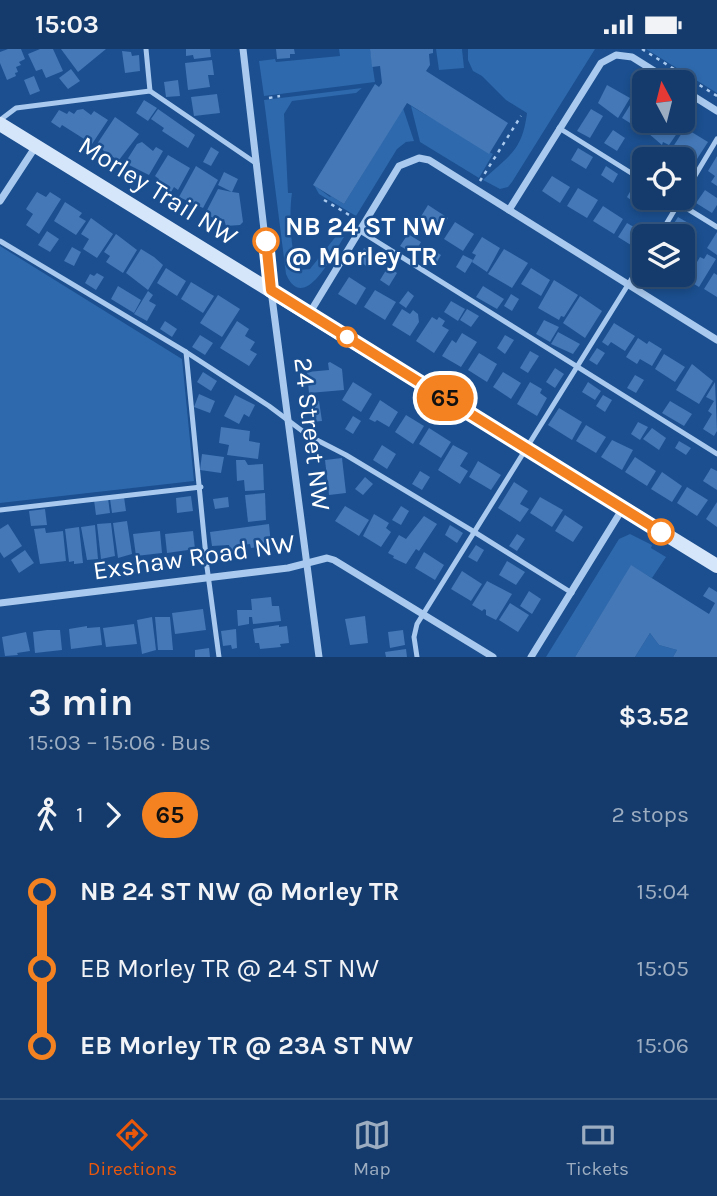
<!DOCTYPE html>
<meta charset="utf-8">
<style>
body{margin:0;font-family:Karla,sans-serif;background:#214673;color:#f1f3f6;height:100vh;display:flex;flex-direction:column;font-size:26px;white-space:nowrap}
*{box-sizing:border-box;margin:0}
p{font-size:23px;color:#9dadc1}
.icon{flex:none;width:38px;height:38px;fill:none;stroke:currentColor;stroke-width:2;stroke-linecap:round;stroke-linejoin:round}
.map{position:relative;height:608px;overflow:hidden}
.details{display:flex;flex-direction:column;background:#143b6b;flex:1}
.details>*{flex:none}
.badge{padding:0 14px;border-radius:23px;font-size:24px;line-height:46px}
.needle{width:46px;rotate:353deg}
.fabs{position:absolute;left:632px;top:21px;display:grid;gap:14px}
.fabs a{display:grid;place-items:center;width:63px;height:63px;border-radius:10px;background:#143b6b;box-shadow:0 4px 10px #0003,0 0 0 2px #33557e;font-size:35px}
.map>.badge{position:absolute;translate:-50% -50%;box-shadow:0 0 0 4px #fff}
.legs{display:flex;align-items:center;gap:10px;height:77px;padding:0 28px;font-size:23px}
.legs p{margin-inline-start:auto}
.head{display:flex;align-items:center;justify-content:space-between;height:119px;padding:0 28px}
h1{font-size:38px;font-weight:700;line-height:52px}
ul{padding:0 28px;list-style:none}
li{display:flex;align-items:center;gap:24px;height:77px;font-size:26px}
li i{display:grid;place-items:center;width:10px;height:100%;margin:0 9px;background:currentColor}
li i::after{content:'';width:18px;height:18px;margin:-9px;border:5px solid;border-radius:50%;background:#143b6b}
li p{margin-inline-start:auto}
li:first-child i{background:linear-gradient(#0000 50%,currentColor 0)}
li:last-child i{background:linear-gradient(currentColor 50%,#0000 0)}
.status{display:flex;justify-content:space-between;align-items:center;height:49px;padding:0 35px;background:#143b6b;direction:ltr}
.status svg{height:19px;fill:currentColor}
.tabs{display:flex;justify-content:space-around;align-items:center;height:98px;border-top:2px solid #33557e;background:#143b6b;font-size:19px;color:#9dadc1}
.tabs a{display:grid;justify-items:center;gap:4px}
.tabs .current{color:#ea580c}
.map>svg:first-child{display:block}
</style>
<div class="status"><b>15:03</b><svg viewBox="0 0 49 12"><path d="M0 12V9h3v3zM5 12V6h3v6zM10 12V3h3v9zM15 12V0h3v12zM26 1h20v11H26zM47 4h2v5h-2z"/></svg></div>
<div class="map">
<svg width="717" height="608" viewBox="0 0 717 608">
<rect width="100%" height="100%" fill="#1b4f8f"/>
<g fill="#2e69ad">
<path d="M339,0H370L375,33L264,47L259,12L275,10L276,13L340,7Z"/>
<path d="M436,0H462L464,19L439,21Z"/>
<path d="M468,0H595L512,133L508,138L500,140L483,131C509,106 522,103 527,64L506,51L482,27L473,22L468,11Z"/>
<path d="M646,0H717V44Z"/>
<path d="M362,39L356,44L292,52L284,65L288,144H292C289,162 290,205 299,221L310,220L337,186L344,188C334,203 304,267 286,225L264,51Z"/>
<path d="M411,57L493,105L479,129L420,93Z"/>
<path d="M403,59L414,92L406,93L397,100L356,167L319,145L314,136L330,148L331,147L344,155Z"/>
<path d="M0,197L182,310L194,432L0,454Z"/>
<path d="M630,485L652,496L651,499L666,508L652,529L631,517L575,608H546L619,490Z"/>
<path d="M650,584L659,596L677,601L673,608H635Z"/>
</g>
<g fill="#4478b7">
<path d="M8,0H21L25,10L19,13L21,16L16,18L18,23L15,24L16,27L7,31L0,14V3Z"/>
<path d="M40,0H53L63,22L46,29L42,20L36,22L28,5Z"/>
<path d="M61,0H106L78,23Z"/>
<path d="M186,0H210L211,8L194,10L193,6L186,7Z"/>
<path d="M276,0H294L295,5H290V9L277,10Z"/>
<path d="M370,0H433V4L429,5L430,16L426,22L508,74L489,105L407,54L344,155L313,136L375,35L379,38L382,34L380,17L372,18Z"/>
<path d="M122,2L131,3L132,7L139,6L140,22L125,24Z"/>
<path d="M212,11L214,26H208L210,38L188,41L185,14Z"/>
<path d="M71,20L80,32L68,40L59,29Z"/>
<path d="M34,27L40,42L30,46L24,31Z"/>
<path d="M178,31L180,47L166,48L164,33Z"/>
<path d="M607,36L630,49L618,69L598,54Z"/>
<path d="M217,45L220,64L194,67L191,48Z"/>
<path d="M144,51L157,59L148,72L136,64Z"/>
<path d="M632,53L644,61V72H649L643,82L622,69Z"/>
<path d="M83,60L91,66L94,62L108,71L92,95L62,76L60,79L51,73L59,61L67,65L69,62L74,65L77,61Z"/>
<path d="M158,60L195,86L188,99L162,82L164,79L151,70Z"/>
<path d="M591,60L603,67L590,89L577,82Z"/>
<path d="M115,68L139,85L119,111L107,105L97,95Z"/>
<path d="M655,72L666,74L668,72L680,80L669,96L663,93L662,96L648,84Z"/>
<path d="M685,79L708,93L695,113L671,101Z"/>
<path d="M613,81L625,89L617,102L604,94Z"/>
<path d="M142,93L153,102L156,98L163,102L149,126L125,114L137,95Z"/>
<path d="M211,98L219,103L211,117L203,113Z"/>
<path d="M578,99L593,108L586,120L571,111Z"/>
<path d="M168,106L190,119L178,141L174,138L171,143L156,134L159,130L155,127Z"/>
<path d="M717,107V137L711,133L715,127L708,122Z"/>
<path d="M196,117L218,131L203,159L179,148Z"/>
<path d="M606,117L618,125L613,134L601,126Z"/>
<path d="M224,123L238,130L232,143L239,144L243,173L240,176L226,177L224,170L220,172L205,165L218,140L232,143L218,136Z"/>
<path d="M552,127L570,138L560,154L542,142Z"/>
<path d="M634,136L643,141L635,154L627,148Z"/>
<path d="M578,139L598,151L587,169L567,157Z"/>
<path d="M705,141L717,149V156L712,164L696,154Z"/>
<path d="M37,143L46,148L50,143L61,150L39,185L26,176L33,165L26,160Z"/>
<path d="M643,149H655L647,161L639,156Z"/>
<path d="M65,153L82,164L79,168L86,172L76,186L54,172Z"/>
<path d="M428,156L448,169L437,186L417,174Z"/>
<path d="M603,157L623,170L614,185L593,172Z"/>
<path d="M678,168L690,175L682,186L671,179Z"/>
<path d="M91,169L113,185L97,209L83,200L89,190L81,185Z"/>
<path d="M455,173L474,185L463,202L444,190Z"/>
<path d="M627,174L649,187H644V193L639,201L618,188Z"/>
<path d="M47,182L59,190L50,203L38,196Z"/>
<path d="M717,183V206L707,199Z"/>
<path d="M116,185L137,201L123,224L106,213L110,207L104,203Z"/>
<path d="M408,185L421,193L414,205L400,197Z"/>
<path d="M482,188L500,199L487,223L472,213L476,206L472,204Z"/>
<path d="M72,198L81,203L74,217L64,212Z"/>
<path d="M364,199L375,206L368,218L357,211Z"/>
<path d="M141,200L154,208L163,216L148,241L126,224Z"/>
<path d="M504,200L528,214L512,239L488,225Z"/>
<path d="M433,201L441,206L434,218L426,213Z"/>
<path d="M707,205L716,210L699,238L679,226H682V218L689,207L697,213L700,208L704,210Z"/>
<path d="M463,206L473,211L465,224L456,218Z"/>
<path d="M388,218L397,224L389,237L380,231Z"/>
<path d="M166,219L186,232L177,247L157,234Z"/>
<path d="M531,219L550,231L541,247L521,235Z"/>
<path d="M97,224L104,228L96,241L85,234L90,225L94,227Z"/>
<path d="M714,224L717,226V248L704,240Z"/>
<path d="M349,228L366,239L356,256L338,245Z"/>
<path d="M554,231L578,246L564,268L561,267L559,271L538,259Z"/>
<path d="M191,233L214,247L203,264L181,250Z"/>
<path d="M118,237L141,251L134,264L111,250Z"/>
<path d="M483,237L504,250L497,260L476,248Z"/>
<path d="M375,241L396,253L385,271L364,258Z"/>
<path d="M148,242L153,246L149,252L156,256L147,272L134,265Z"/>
<path d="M408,242L414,247L406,259L399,254Z"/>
<path d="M511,245L519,250L512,262L504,257Z"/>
<path d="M218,246L240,260L222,288L200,274Z"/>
<path d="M580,247L602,262L585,289L563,274Z"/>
<path d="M451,252L465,260L458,272L444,263Z"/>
<path d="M402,260L410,265L413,261L418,265L419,273L410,287L392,276Z"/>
<path d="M467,260L479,267L471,278L460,271Z"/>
<path d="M432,268L437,271L439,268L445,272L442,277L449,281L434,304L416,292Z"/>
<path d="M544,271L559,278L550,293L536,285Z"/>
<path d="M165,272L177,280L172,288L160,280Z"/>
<path d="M237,272L249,280L245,287L255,293L250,301L257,305L249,317L220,299Z"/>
<path d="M614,274L635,287L625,302L611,293L608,297L602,293Z"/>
<path d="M558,283L580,295L573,305L551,295Z"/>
<path d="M462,284L477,293L461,318L442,307L452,291L456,294Z"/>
<path d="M200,286L213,294L205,306L192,298Z"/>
<path d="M505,286L514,291L505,305L497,299Z"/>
<path d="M638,289L647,295L649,292L662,300L652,317L640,310L637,315L626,308Z"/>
<path d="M597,299L605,304L597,316L589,311Z"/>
<path d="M530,302L539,307L528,324L520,319Z"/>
<path d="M479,304L497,315L487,333L468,321Z"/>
<path d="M664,305L685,318L675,333L655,320Z"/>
<path d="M330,313L342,320L344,341L309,344L307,323L329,321L328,314Z"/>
<path d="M692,315L713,332L699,355L676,341Z"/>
<path d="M555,319L564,325L555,339L546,333Z"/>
<path d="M203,323L217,332L211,342L197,333Z"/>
<path d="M503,323L521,334L511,350L493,338Z"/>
<path d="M635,326L644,331L636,344L627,339Z"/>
<path d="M353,333L372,345L361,363L342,351Z"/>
<path d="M530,333L542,340L540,344L547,349L537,367L517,355Z"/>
<path d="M588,333L601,342L595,351L582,343Z"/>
<path d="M715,333L717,382L714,387L703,380L712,365L708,362L714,352L706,348Z"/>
<path d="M199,345L215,352L210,364L194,358Z"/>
<path d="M235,346L255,356L249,368L244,365L239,375L224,367Z"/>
<path d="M603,346L612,351L605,363L596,357Z"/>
<path d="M380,351L398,363L389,378L377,371L375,373L369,370Z"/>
<path d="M319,352L322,372L311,373L309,354Z"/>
<path d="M670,352L692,365L684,377L662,364Z"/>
<path d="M559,359L582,373L572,391L548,376Z"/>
<path d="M406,366L424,377L413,395L395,383Z"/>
<path d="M353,367L361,372L353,385L345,380Z"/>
<path d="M638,373L648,378L640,391L631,385Z"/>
<path d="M586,376L606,388L596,404L576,392Z"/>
<path d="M221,378L250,382L249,392L260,394L258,410L227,406L229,396L219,394Z"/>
<path d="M429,379L451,393L441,409L419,395Z"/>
<path d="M652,379L666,389L659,401L643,390Z"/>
<path d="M612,391L633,401L622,421L601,408Z"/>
<path d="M679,392L691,399L686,406L675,399Z"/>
<path d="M382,396L396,405L387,420L373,411Z"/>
<path d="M453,396L468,404L460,417L468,422L460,435L438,421Z"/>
<path d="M202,405L224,408L221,424L200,421Z"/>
<path d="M635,408L656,422L647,437L625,423Z"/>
<path d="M342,409L346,444L329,446L325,411Z"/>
<path d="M236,411H245L248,416L263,415L264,441L245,442L244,431L237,432Z"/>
<path d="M478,412L501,426L491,441L469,428Z"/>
<path d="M711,419L717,422V441L703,432Z"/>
<path d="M420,422L430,428L422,441L412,435Z"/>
<path d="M662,423L682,437L672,453L651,440Z"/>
<path d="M365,428L373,435L363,446L355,440Z"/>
<path d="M514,433L528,442L520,455L529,460L520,473L498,459Z"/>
<path d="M687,438L708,451L697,467L677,454Z"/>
<path d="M265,444L266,471L248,473L245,446Z"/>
<path d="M191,447L193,462L177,464L176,449Z"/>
<path d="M124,448L126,462L112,464L110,450Z"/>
<path d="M228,448L229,458L215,460L213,450Z"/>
<path d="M540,448L563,461L552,478L530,464Z"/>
<path d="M108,449L110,464L96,466L94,451Z"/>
<path d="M717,453V478L706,470Z"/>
<path d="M345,457L369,471L359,487L335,472Z"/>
<path d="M401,457L409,462L401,476L392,471Z"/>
<path d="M45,460L47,476L31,477L29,462Z"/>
<path d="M374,465L389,474L386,479L391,483L381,498L363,487Z"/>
<path d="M565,466L583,478L573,493L555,482Z"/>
<path d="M424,467L437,475L419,502L416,500L406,515L393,509L394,507L388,504L399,486L406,490Z"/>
<path d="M127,472L132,505L118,509L113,474Z"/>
<path d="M111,474L115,507L101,510L97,475Z"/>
<path d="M8,475L22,497L4,509L0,503V480Z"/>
<path d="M269,475L271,496L251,499L250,495L235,497V501L230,502L229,496L212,497L210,483Z"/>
<path d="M95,476L98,510L87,511L81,478Z"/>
<path d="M450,476L463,484L457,494L445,486Z"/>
<path d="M79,478L83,514L74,515V512L69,513L65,480Z"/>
<path d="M45,479L46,484L63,482L66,512L40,515L34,480Z"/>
<path d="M160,482L162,504L136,507L133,485Z"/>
<path d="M193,482L195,500L167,504L165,485Z"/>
<path d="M517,485L525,490L517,502L509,497Z"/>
<path d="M476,496L484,501L477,513L468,508Z"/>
<path d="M25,501L34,514L19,524L11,511Z"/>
<path d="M424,503L444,516L435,531L415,519Z"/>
<path d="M507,512L525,523L516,536L499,526Z"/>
<path d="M631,516L709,565L715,554L703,547L709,538L717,543V608H673L677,601L659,596L650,584L635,608H575Z"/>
<path d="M462,522L482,535L471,552L451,540Z"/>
<path d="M487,532L512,545L496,571L486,566V561L484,560L482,562L472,556Z"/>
<path d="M529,542L541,550L532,565L520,557Z"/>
<path d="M271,548L272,557H279L281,572L253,575L252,568H249V575L238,577L237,561H252L251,550Z"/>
<path d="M510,554L529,566L518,583L499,571Z"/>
<path d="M203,560L206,581L175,585L172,564Z"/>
<path d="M365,567L368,594L350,596L345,570Z"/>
<path d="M152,568L156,601L142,605L137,571Z"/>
<path d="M155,568H170L173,601H158Z"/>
<path d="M134,575L137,595L106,598L103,579Z"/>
<path d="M279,576V578L287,577L289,594L280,595L281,598L260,600L259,594H255L253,580Z"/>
<path d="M87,577V579L100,578L102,596L71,600L69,580Z"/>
<path d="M236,580L237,599L232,600L231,596L223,597L221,582Z"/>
<path d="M47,581H60L62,601L35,604L33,583Z"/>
<path d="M403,581L405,596L390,599L388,583Z"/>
<path d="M26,583L30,602L17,604L18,606L5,607L2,588Z"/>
<path d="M209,599L210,608H195V601Z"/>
<path d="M406,600L407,608H386L385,603Z"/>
</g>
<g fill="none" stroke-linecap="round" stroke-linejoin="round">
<g stroke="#a9c9ee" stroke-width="2.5" stroke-dasharray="3.5 5" stroke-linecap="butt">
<path d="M642,0L717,47"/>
<path d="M269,49L280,47"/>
<path d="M480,132L521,67"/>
<path d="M324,151L356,170"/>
</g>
<g stroke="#a9c9ee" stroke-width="5">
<path d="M146,0L150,42"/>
<path d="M0,71L16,59L150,42L257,115"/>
<path d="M559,79L644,132"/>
<path d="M670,149L717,178"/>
<path d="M360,182L717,405"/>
<path d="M659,187L717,90"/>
<path d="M0,192L186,303L269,357L309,387L346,406L476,484L572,544"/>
<path d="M186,303L207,518L219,608"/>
<path d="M0,461L201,438"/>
<path d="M417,608L414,588L417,575L644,210"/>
</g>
<g stroke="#a9c9ee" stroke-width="7">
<path d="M243,0L271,241L319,608"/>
<path d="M682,40L717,62"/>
<path d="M0,152L36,97"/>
<path d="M509,161L601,14L616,6L632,8L672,33"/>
<path d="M309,265L399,117L419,109L429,111L717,291"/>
<path d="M0,554L288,519L327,509L334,511L493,608"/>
<path d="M531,608L623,459"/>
</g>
<path stroke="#d6e6fa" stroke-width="14" d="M0,75L717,517"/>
</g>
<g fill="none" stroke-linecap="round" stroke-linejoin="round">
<defs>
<path id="line-1" d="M266,192L271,241L661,483"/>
</defs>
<use href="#line-1" stroke="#fff" stroke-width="16"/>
<use href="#line-1" stroke="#f58220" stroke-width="10"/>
</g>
<g fill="#fff" stroke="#f58220" stroke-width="3.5">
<circle cx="266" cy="192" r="12"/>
<circle cx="347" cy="288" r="9"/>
<circle cx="661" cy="483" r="12"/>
</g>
<g text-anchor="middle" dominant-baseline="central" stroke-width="5" stroke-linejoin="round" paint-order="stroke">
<g font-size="26" fill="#fff" stroke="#1b4f8f">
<text transform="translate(158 142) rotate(32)">Morley Trail NW</text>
<text transform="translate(312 385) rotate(83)">24 Street NW</text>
<text transform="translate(194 508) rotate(-8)">Exshaw Road NW</text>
</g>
<g font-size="26" font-weight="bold" fill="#fff" stroke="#1b4f8f" text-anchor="start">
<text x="285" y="177">NB 24 ST NW<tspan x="285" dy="30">@ Morley TR</tspan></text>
</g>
</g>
</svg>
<div class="fabs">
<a><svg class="needle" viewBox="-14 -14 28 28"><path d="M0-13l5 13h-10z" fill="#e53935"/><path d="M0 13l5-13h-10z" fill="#9dadc1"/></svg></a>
<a><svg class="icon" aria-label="locate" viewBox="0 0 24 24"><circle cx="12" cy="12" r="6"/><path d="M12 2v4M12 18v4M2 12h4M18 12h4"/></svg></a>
<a><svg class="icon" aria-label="layers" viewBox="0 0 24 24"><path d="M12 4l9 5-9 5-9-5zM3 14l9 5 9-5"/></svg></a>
</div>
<b class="badge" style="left:445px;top:349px;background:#f58220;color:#111">65</b>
</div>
<section class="details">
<div class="head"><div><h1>3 min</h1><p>15:03 – 15:06 · Bus</p></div><b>$3.52</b></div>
<div class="legs"><svg class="icon" aria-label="walk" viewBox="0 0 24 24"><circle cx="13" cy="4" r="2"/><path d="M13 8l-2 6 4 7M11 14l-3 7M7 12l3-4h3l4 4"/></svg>1<svg class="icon" aria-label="forward" viewBox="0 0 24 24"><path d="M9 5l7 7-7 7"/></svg><b class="badge" style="background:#f58220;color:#111">65</b><p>2 stops</p></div>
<ul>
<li><i style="color:#f58220"></i><b>NB 24 ST NW @ Morley TR</b><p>15:04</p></li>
<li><i style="color:#f58220"></i><span>EB Morley TR @ 24 ST NW</span><p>15:05</p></li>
<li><i style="color:#f58220"></i><b>EB Morley TR @ 23A ST NW</b><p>15:06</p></li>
</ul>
</section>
<nav class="tabs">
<a class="current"><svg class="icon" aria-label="directions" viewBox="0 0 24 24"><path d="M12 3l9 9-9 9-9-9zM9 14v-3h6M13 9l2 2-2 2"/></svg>Directions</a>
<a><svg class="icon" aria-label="map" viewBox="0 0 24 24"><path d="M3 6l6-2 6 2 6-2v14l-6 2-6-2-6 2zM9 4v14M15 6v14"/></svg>Map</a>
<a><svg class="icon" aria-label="tickets" viewBox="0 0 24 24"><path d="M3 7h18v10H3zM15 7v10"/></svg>Tickets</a>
</nav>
